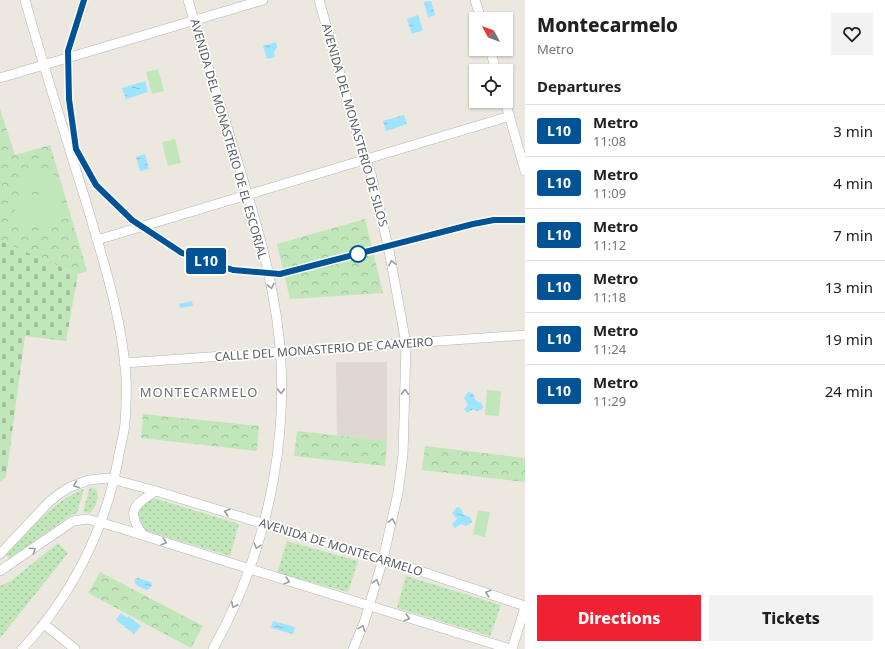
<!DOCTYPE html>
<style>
body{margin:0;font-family:"Noto Sans",sans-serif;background:#f2f2f2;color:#202124;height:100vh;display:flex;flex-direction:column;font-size:15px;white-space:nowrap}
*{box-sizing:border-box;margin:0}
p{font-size:13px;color:#757577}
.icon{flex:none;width:22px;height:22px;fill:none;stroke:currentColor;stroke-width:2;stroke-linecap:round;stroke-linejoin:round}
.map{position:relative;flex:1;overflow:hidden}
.drawer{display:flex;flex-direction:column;background:#fff;width:360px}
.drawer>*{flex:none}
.badge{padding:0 8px;border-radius:3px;font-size:14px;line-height:26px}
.needle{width:26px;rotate:311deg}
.tools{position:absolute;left:469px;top:12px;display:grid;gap:8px}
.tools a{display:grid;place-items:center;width:44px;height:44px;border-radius:0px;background:#fff;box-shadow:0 1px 3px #0004;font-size:20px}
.map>.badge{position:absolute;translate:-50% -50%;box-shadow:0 0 0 2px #fff}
h2{padding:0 12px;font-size:15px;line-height:36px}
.round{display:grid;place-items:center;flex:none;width:42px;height:42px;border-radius:0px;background:#f2f2f2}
.head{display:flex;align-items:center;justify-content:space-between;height:68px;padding:0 12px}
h1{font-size:19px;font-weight:800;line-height:30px}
.cta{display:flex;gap:8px;margin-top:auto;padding:8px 12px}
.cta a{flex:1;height:46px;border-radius:0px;background:#f02133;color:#fff;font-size:16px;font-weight:800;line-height:46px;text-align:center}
.cta a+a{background:#f2f2f2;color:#202124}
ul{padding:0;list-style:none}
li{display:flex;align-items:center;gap:12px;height:52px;padding:0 12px;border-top:1px solid #e0e0e0}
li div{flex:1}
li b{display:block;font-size:15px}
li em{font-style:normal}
li .badge{min-width:44px;font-weight:700;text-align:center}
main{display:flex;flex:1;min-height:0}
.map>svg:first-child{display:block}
</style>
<main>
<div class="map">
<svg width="525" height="649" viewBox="0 0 525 649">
<defs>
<pattern id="grass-dots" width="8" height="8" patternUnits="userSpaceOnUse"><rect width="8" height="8" fill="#c1e6b9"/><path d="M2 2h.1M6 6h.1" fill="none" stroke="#a0be9a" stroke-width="1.8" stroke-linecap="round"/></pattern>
<pattern id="forest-crowns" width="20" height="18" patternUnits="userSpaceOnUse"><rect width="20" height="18" fill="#c1e6b9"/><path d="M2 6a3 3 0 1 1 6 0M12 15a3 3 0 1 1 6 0" fill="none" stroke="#a0be9a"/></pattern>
<pattern id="cemetery-stones" width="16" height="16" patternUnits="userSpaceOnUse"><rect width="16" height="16" fill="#c1e6b9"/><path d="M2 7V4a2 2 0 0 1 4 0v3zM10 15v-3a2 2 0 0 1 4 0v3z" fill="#a0be9a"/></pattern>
<pattern id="water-ripples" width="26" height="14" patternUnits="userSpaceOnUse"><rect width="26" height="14" fill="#9ce4ff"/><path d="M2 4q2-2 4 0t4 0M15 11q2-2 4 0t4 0" fill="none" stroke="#82bcd2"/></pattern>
</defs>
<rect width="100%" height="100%" fill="#ece7df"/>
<path fill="#ded8d0" d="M336,362H387V441L337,436Z"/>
<g fill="url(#grass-dots)">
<path d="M90,487L96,489C100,497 96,507 90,513L83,512Z"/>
<path d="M84,489L77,513L71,515L10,559L6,554C30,530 53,501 84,489Z"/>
<path d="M150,499H157L239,524L230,556L147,531C135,522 137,518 140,505Z"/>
<path d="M287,541L358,561L348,592L277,573Z"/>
<path d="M58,543L68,553L0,638V586L12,580Z"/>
<path d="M406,576L501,605L490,636L397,608Z"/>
</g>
<g fill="url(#forest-crowns)">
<path d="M0,109L15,155L50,145L87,271L78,274L0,241Z"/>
<path d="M365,219L383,293L290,299L277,244Z"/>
<path d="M143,414L259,426L257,451L141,438Z"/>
<path d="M297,431L387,441L385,466L294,456Z"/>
<path d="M425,446L525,458V482L422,470Z"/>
<path d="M100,572L203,626L191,648L88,593Z"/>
</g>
<path fill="url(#cemetery-stones)" d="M0,241L78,274L66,341L25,336L6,477L0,482Z"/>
<g fill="#c1e6b9">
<path d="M158,69L164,91L152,94L146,72Z"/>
<path d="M175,139L181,163L168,166L162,142Z"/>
<path d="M52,168L56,186L21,195L16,177Z"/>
<path d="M59,190L66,218L20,230L13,202Z"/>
<path d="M487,390L501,391L499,416L485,415Z"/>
<path d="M478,510L490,512L485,537L473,534Z"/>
</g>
<g fill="url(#water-ripples)">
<path d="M431,1L435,15L428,17L424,2Z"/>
<path d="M418,15L423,30L412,34L407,19Z"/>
<path d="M276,42L277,48L274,52L275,57L267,59L263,46Z"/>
<path d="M145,81L148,92L126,99L122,88Z"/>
<path d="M404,115L407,124L386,131L383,121Z"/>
<path d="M145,154L149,169L140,171L136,157Z"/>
<path d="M201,259L203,267L187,271L185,263Z"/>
<path d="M192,301L193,306L180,308L179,304Z"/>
<path d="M468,392C475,393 473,396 476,401L481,403L483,407L481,410L477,411L473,409L467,413L464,409L468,405L464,398Z"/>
<path d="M457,507C463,508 461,511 464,515L470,517L472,522L466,526L461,524L455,528L452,524L457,519L452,513Z"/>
<path d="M138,578L151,582L152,585L149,589L146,590C141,587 133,586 135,579Z"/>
<path d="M121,613L127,618L128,616L141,626L134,634L116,620Z"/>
<path d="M273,621L295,627L293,634L271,628Z"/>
</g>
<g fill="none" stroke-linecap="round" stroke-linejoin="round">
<defs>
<g id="minor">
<path d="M188,0C201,44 215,89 229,133C245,187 263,240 273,296C296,416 272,543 213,649"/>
<path d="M319,0L354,124L371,174L389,250L406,344L403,455L398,493L383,559L364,623L353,649"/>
<path d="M475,0L481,19"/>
<path d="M490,49L496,71"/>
<path d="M0,78L263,0"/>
<path d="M505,101L525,171"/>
<path d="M97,240L510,116"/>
<path d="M124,363L525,335"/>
<path d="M143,535C126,512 133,505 156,491"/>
<path d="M0,554L49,502L59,494L70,487L89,480L108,478L156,491L363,554L402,565L525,606"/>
<path d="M0,571L73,521L88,519L123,529L250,569L510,649"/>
<path d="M44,624L75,649"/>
<path d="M22,649C71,597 105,530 118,460C120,447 124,435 125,423C126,408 127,392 126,377C122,317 103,260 86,202C65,135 44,68 25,0"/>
<path d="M512,649L525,607"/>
</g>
</defs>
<use href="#minor" stroke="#b0b4b8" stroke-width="10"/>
<use href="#minor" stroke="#fff" stroke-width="9"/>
</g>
<defs><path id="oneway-chevron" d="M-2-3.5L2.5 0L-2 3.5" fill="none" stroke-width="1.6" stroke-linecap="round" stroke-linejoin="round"/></defs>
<g stroke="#9b9ea0">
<use href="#oneway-chevron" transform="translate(392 263) rotate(-102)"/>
<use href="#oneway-chevron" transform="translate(271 286) rotate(78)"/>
<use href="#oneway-chevron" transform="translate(281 391) rotate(89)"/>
<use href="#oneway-chevron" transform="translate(405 392) rotate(-88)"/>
<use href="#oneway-chevron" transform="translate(76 485) rotate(158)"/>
<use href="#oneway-chevron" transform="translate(227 512) rotate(-163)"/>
<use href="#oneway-chevron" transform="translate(392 521) rotate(-78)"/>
<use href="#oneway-chevron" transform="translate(164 542) rotate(18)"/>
<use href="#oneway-chevron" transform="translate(257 546) rotate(107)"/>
<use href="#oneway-chevron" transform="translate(33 550) rotate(-35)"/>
<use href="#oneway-chevron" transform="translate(287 581) rotate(17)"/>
<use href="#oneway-chevron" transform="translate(376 582) rotate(-73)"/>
<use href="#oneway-chevron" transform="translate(488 593) rotate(-162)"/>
<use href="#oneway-chevron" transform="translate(234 605) rotate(116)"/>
<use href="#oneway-chevron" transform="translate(407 618) rotate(17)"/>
<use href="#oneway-chevron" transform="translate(362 628) rotate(-69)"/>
</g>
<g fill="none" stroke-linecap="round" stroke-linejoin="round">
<defs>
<path id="line" d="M84,0L68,51L69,99L76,149L96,185L132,220L182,253L233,270L280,274L473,224L494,220H525"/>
</defs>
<use href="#line" stroke="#fff" stroke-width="9"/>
<use href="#line" stroke="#015396" stroke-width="6"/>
</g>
<circle fill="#fff" stroke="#015396" stroke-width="2" cx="358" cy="254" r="8"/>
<g text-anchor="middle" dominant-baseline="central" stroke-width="3.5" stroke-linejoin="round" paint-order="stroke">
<g font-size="12" fill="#585d61" stroke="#fff">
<text transform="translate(355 125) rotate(74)">AVENIDA DEL MONASTERIO DE SILOS</text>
<text transform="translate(229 139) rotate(74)">AVENIDA DEL MONASTERIO DE EL ESCORIAL</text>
<text transform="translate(324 349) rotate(-4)">CALLE DEL MONASTERIO DE CAAVEIRO</text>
<text transform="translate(341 547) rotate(17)">AVENIDA DE MONTECARMELO</text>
</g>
<g font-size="13" letter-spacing="1" fill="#697073" stroke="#fff">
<text x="199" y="392">MONTECARMELO</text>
</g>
</g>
</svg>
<div class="tools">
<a><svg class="needle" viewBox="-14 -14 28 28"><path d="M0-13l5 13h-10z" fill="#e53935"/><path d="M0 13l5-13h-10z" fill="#757577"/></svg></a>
<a><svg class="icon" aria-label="locate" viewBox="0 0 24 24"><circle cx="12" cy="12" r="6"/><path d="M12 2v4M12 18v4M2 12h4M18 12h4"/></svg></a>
</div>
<b class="badge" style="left:206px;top:261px;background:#015396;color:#fff">L10</b>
</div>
<section class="drawer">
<div class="head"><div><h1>Montecarmelo</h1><p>Metro</p></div><a class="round"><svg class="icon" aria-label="heart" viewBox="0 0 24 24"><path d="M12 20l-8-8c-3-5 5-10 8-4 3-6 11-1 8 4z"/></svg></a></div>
<h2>Departures</h2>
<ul>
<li><span class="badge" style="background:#015396;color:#fff">L10</span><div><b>Metro</b><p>11:08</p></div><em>3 min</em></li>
<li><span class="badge" style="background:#015396;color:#fff">L10</span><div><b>Metro</b><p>11:09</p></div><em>4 min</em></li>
<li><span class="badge" style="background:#015396;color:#fff">L10</span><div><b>Metro</b><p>11:12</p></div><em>7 min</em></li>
<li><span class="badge" style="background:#015396;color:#fff">L10</span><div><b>Metro</b><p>11:18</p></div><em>13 min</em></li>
<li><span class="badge" style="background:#015396;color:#fff">L10</span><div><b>Metro</b><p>11:24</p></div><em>19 min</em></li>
<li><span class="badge" style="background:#015396;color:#fff">L10</span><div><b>Metro</b><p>11:29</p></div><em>24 min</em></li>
</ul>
<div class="cta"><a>Directions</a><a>Tickets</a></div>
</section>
</main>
